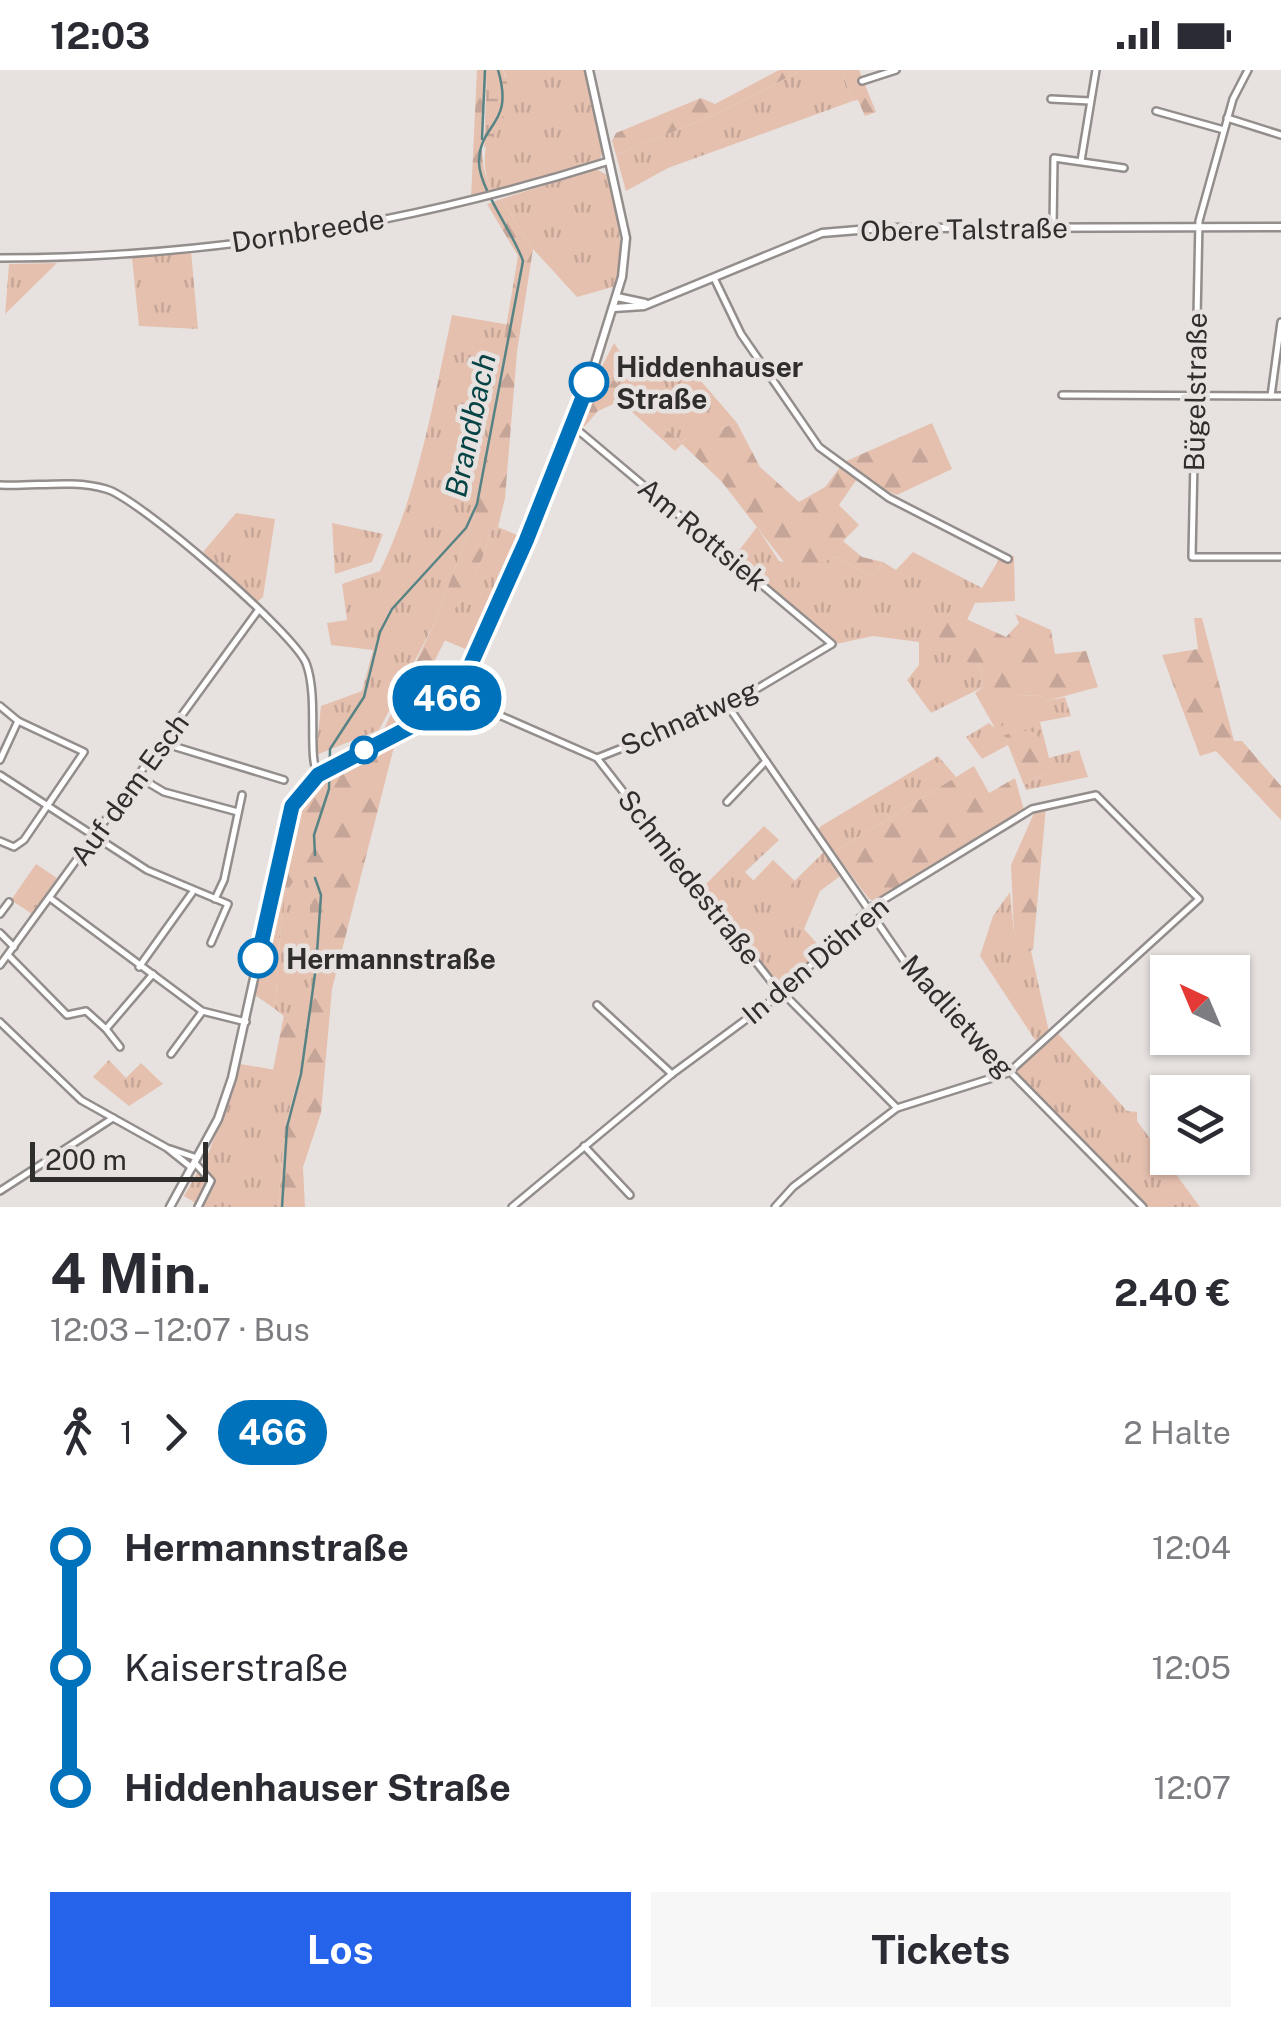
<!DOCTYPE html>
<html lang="de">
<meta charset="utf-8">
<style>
body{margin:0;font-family:"Public Sans",sans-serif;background:#f7f7f7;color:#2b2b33;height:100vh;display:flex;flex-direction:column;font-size:38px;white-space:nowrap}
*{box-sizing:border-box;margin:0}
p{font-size:32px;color:#7c7c81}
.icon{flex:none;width:55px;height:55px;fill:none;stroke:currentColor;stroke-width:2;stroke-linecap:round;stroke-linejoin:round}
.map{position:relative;height:1137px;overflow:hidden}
.sheet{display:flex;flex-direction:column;background:#fff;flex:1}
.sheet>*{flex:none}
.badge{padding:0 20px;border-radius:32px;font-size:35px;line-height:65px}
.needle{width:65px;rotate:316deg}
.controls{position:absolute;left:1150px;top:885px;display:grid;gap:20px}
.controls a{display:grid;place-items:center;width:100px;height:100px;border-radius:0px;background:#fff;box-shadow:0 2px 8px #0004;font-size:50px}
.scale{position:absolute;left:30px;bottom:25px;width:178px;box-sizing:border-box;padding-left:10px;border:5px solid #302e2d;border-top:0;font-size:28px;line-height:35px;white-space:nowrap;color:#302e2d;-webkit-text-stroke:8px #e7e2df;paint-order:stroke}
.map>.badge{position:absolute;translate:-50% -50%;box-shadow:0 0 0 5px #fff}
.legs{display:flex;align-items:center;gap:15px;height:110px;padding:0 50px;font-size:32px}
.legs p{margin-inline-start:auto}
.headline{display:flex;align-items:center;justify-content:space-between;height:170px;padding:0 50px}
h1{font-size:55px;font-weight:700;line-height:75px}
.cta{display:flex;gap:20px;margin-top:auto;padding:20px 50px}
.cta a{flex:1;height:115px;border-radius:0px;background:#2563eb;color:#fff;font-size:40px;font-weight:700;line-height:115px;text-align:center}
.cta a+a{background:#f7f7f7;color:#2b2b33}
ul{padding:0 50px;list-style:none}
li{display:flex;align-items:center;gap:35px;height:120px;font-size:38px}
li i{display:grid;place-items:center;width:15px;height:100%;margin:0 12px;background:currentColor}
li i::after{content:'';width:25px;height:25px;margin:-12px;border:8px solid;border-radius:50%;background:#fff}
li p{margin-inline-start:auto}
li:first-child i{background:linear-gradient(#0000 50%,currentColor 0)}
li:last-child i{background:linear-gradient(currentColor 50%,#0000 0)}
.status{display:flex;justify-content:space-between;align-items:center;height:70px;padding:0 50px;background:#fff;direction:ltr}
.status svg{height:28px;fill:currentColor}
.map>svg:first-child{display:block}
</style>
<div class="status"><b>12:03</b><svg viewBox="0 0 49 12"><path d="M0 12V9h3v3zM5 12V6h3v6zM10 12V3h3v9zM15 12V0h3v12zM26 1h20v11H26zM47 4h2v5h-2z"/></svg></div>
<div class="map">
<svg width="1281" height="1137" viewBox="0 0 1281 1137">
<defs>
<pattern id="grass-tufts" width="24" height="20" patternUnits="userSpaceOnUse" patternTransform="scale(2.5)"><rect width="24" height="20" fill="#e5c0af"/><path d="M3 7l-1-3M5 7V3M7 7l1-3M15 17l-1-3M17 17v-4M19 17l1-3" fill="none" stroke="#c5a597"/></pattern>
<pattern id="forest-firs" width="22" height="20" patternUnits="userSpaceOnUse" patternTransform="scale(2.5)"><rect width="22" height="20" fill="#e5c0af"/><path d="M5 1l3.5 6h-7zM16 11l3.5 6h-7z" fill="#c5a597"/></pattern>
<pattern id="wetland-marsh" width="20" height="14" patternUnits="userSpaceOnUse" patternTransform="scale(2.5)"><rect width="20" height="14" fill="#e5c0af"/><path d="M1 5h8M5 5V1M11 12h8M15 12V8" fill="none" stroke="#c5a597"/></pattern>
</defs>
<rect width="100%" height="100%" fill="#e7e2df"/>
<g fill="url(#grass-tufts)">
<path d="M503,0H585L603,80L600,90L494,123C471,90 497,44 506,6Z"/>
<path d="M802,0H841L853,31L668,98L626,121L616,85L712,46Z"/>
<path d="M596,99L609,106C618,146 625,176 616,216L577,227L533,179L501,129Z"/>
<path d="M191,181L198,259L139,256L132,188Z"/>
<path d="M57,193L6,243L5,245L9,194Z"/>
<path d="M452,245L510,255L475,444L435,552L379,660L316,685L321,636L362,621L373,580L331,575L327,553L347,550L342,514L380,501C419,420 433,332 452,245Z"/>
<path d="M614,273L637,305L661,296L689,297L737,353L716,360H695L681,373L601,298Z"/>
<path d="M236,443L275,449L263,527L257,532L203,482Z"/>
<path d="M332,453L383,464L372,492L335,504Z"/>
<path d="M498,457L522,467L470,581L439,568L482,489L491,461Z"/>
<path d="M757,457L779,491L808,497L836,487L872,507L883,492L896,500L913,482L982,518L1001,486H1014L1015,531L975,533L967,550L951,542L921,572L980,597L983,617L931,643L907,610L919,595V572L873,566L836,574L734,487Z"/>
<path d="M1039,625L1046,631L1065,627L1071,646L1040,652L1049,688L1079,680L1088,707L1026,720L1024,715L1046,703L1004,665L1008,675L982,689L966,667L989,653L995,658L1016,626Z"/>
<path d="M938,686L956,707L834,782L818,760L821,756Z"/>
<path d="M764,756L779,770L745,802L774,831L826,780L843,804L820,821L804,859L823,880L781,917L702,818Z"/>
<path d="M36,794L57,808L32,844L11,830Z"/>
<path d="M298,801L310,812V892L316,900L306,964L275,939L283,828Z"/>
<path d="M1010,822L1014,863L1026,881H1031L1049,962L1037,973L980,886L993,846Z"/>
<path d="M1056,961L1127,1041L1137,1042V1051L1200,1137H1149L1014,1004L1015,998Z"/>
<path d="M109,990L126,1008L141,993L163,1014L129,1036L93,1007Z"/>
<path d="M240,994L299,1004L285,1056L278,1137H193L194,1132L184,1126L209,1082Z"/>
</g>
<g fill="url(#forest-firs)">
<path d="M477,0H487C486,38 472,91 494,123L471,128Z"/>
<path d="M779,0H802L712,46L616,85L612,71L616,63L701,28L715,34Z"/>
<path d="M841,0H859L876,42L865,46L858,30L853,31Z"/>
<path d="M501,129L533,179L517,282L505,428L498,457L491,461L482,489L440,567L445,570L429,602L430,638L381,665L435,552L475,444L518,186L487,134Z"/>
<path d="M601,298L681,373L695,360H716L737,353L760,397L799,432L825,417L844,392L932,353L952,399L897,425L857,409L839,435L859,455L843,471L862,487L883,492L872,507L836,487L808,498L813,516L804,518L722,412L682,374L675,381L620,331L598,341L584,357L579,354Z"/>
<path d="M951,542L1006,567L1019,553L1015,544L1051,560L1055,584L1086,581L1098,617L1046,631L1039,625L1016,626L1015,651L995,658L975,623L983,617L980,597L919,572Z"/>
<path d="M1194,548H1202L1234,671H1242L1281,716V750L1216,681L1200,686L1162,585L1198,579Z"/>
<path d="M1030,660L1038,666L1046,703L1024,715L1004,665Z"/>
<path d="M394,677L332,919L321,1043L303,1097L305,1137H278L285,1056L299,1005L273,1000L284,945L306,962L316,900L310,892V812L299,802L283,828L275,939L255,925C262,889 268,853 275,818C292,732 306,699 394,677Z"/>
<path d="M974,696L989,723L1015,708L1024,740L874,831L869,829L834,782Z"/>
<path d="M1046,737L1033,880L1026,882L1014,863L1011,795L1035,741Z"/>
</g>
<path fill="url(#wetland-marsh)" d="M487,0H503C517,35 503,51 484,79Z"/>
<path fill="#e5c0af" d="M773,790L795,811L774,832L753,811Z"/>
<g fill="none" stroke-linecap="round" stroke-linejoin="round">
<g stroke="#578384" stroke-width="2.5">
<path d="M482,69L485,0"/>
<path d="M315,785L314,765L329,719L330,679L364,627L380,562L392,539L466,458L477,434L523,191C513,162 480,120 479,93C479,51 515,57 498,0"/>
<path d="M282,1137L287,1057L301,1004L316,897L321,825L315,808"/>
</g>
<defs>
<g id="street">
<path d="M1248,0L1233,29L1199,151L1192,487H1281"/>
<path d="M862,11L896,0"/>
<path d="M1051,29L1090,31"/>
<path d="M1156,41L1224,60"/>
<path d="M1227,48L1281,65"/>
<path d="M1081,91L1096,0"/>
<path d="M1053,158L1054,88L1124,98"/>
<path d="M0,188C206,188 413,153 609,91"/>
<path d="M714,208L741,264L819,377L889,428L1008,489"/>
<path d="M1062,325L1281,326"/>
<path d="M1271,326L1281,252"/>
<path d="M573,356L832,574L728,636L597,688"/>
<path d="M0,415C34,417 73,409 106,419C139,428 294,563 306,593C319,627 307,686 318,705"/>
<path d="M451,624L597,688L770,910L897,1038"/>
<path d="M0,636L18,651"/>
<path d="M728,636L911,901L1143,1137"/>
<path d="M163,673L284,710"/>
<path d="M0,690L18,651L84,682L24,770L14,777L0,771"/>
<path d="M0,705L147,800L228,834L211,873"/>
<path d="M137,706L164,722L238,742"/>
<path d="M727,732L766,691"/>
<path d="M50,828L202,941L246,952"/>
<path d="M215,829L224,810L242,725"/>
<path d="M0,844L9,832"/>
<path d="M0,863L14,877"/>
<path d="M8,885L67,945L86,941L106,959L153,904"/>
<path d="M0,895L257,542"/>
<path d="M139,897L192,823"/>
<path d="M597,935L672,1004"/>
<path d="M0,952L81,1030L167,1078L192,1098"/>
<path d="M106,959L120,977"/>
<path d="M171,984L202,942"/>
<path d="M584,1076L630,1125"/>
<path d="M170,1079L197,1088"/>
<path d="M195,1093L211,1111L198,1137"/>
<path d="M0,1121L113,1048"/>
<path d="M512,1137L672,1004L782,923L870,838L1032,739L1096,725L1199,829L1008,1003L897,1038L793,1117L775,1137"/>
</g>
<g id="secondary">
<path d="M617,227L645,233"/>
<path d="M614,238L644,236L822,163L882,158L1281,157"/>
<path d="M170,1137L218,1049L232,1008L292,736L323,701L419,652L451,624L469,595L545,428L594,297L622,207L626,168L589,0"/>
</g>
</defs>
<use href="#street" stroke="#938e8c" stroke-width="10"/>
<use href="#secondary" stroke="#938e8c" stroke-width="11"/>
<use href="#street" stroke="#fff" stroke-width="5"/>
<use href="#secondary" stroke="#fff" stroke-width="6"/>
</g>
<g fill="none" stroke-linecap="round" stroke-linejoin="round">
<defs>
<path id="line-1" d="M258,888L292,736L318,705L420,652L451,624L470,596L526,471L589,312"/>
</defs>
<use href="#line-1" stroke="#fff" stroke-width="22"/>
<use href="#line-1" stroke="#0072bc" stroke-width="15"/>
</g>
<g fill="#fff" stroke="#0072bc" stroke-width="5">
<circle cx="589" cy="312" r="18"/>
<circle cx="364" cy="680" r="12"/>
<circle cx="258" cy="888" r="18"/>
</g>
<g text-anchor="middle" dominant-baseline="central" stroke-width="9" stroke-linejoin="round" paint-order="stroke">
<g font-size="28" fill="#302e2d" stroke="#e7e2df">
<text transform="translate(964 159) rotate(-1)">Obere Talstraße</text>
<text transform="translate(308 160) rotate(-9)">Dornbreede</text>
<text transform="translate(1195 322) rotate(-89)">Bügelstraße</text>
<text transform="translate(703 464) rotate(40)">Am Rottsiek</text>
<text transform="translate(689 647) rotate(-24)">Schnatweg</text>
<text transform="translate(129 719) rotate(-54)">Auf dem Esch</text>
<text transform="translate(690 807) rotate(52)">Schmiedestraße</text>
<text transform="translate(815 890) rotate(-40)">In den Döhren</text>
<text transform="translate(958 946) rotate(48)">Madlietweg</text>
</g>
<g font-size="28" font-weight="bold" fill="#302e2d" stroke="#e7e2df" text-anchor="start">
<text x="616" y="296">Hiddenhauser<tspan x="616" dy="32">Straße</tspan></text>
<text x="286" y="888">Hermannstraße</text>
</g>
<g font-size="30" font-style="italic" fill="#054345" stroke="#e7e2df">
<text transform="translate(470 355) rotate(-78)">Brandbach</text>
</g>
</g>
</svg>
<div class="controls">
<a><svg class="needle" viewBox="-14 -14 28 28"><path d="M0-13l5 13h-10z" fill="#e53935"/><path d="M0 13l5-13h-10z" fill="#7c7c81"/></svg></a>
<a><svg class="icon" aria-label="layers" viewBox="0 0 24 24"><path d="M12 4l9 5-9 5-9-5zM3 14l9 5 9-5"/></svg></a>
</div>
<div class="scale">200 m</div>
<b class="badge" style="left:447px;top:628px;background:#0072bc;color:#fff">466</b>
</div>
<section class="sheet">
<div class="headline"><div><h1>4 Min.</h1><p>12:03 – 12:07 · Bus</p></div><b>2.40 €</b></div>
<div class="legs"><svg class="icon" aria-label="walk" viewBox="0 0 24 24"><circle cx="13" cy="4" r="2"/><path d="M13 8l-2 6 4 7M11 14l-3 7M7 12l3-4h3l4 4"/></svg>1<svg class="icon" aria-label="forward" viewBox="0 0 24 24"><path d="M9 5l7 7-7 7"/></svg><b class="badge" style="background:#0072bc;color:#fff">466</b><p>2 Halte</p></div>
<ul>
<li><i style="color:#0072bc"></i><b>Hermannstraße</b><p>12:04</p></li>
<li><i style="color:#0072bc"></i><span>Kaiserstraße</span><p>12:05</p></li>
<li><i style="color:#0072bc"></i><b>Hiddenhauser Straße</b><p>12:07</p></li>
</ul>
<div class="cta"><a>Los</a><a>Tickets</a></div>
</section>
